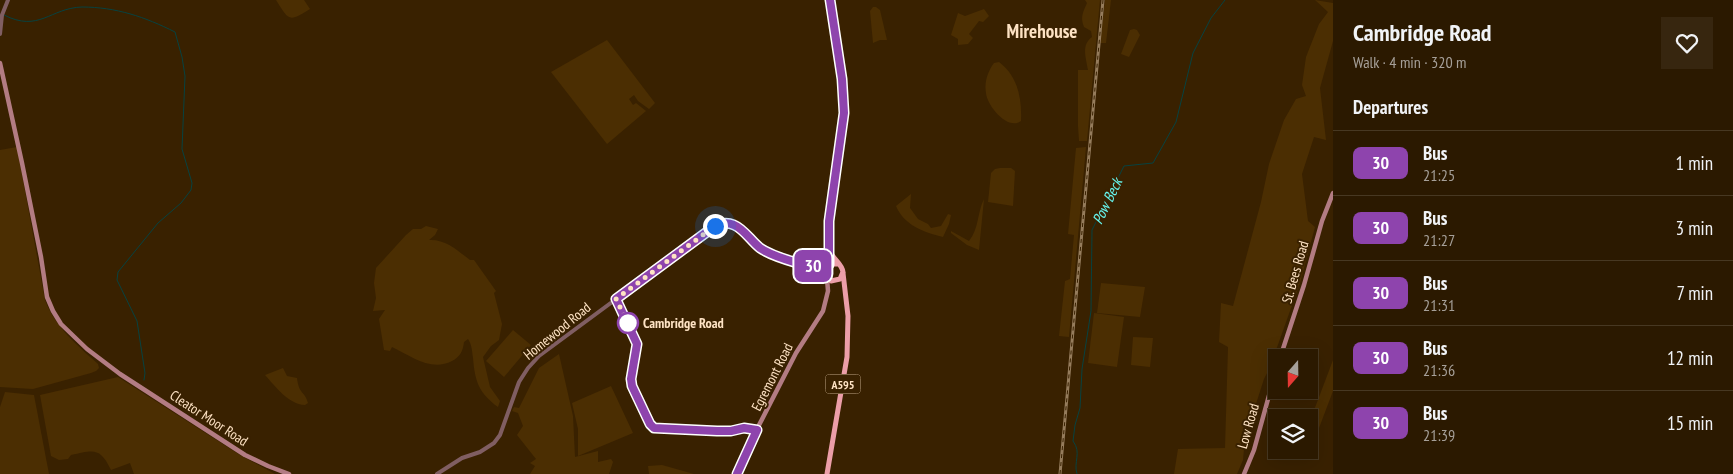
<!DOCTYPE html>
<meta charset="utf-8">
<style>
body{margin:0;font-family:"PT Sans Narrow",sans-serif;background:#37260f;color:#f1f3f6;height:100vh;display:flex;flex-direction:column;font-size:19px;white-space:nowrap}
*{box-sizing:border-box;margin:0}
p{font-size:16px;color:#a6a099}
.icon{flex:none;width:28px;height:28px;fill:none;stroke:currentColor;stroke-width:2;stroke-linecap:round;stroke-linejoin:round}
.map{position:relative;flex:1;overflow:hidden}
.panel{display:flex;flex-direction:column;background:#2b1900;width:400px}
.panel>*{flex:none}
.badge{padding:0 10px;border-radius:8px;font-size:18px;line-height:32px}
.needle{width:32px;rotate:200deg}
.fabs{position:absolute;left:1268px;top:349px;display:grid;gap:10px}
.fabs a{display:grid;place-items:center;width:50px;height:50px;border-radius:0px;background:#2b1900;box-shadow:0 5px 20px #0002,0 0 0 1px #473822;font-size:25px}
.you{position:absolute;width:25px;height:25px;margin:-12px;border:4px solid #fff;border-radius:50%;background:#1a73e8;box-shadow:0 0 0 8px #1a73e833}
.map>.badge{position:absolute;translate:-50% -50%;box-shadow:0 0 0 2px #fff}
h2{padding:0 20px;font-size:19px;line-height:45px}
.round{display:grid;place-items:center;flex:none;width:52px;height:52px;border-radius:0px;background:#37260f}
.head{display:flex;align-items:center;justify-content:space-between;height:85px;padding:0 20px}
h1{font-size:24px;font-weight:600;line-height:38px}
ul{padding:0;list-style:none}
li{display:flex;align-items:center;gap:15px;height:65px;padding:0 20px;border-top:1px solid #473822}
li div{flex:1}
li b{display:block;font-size:19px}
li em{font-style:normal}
li .badge{min-width:55px;font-weight:700;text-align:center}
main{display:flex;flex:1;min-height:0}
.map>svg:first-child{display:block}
</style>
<main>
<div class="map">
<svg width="1333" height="474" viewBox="0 0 1333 474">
<rect width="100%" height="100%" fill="#392100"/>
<g fill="#4b2e02">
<path d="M276,0H304L310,9C288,23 289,20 276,0Z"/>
<path d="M1085,0H1100L1087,141H1079L1078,126V70H1088C1086,57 1081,45 1092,37L1091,31L1084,27C1080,17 1083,12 1087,3Z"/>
<path d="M1105,0H1111L1106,43H1100Z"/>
<path d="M1315,0L1333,3V41L1320,88L1326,140L1314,137L1302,174L1308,221L1315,227L1300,283L1270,367L1264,379L1245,438L1243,460L1237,474H1174L1178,449L1225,448L1228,347L1219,342L1221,303L1233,306L1261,202L1269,164L1284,120L1296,99L1306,96L1302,85L1306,57L1319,24L1328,12Z"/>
<path d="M873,7H876L880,10L887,40H880L873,43L870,11Z"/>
<path d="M984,9L989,16L983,22L979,21L969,34L973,38L968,44L958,45V39L951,35L958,13L965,16Z"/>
<path d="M1134,29L1137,30L1140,35L1129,57L1121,54L1130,30Z"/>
<path d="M607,40L655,103L649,109L638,101L634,95L629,99L633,105L636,103L646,111L607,144L551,72Z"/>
<path d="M999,62C1018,76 1022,99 1021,121C1008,131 987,106 986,93C984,82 988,71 994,63Z"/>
<path d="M17,147L45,300C55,327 78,346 98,364L99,368L96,371L91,373L33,389L0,387V150Z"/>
<path d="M1086,147L1069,337L1059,336L1065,281L1070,279L1074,235L1068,234L1076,148Z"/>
<path d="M1000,168H1011L1015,171L1013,206L988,202L991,173L995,169Z"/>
<path d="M911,194L910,208L918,219L928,224L931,228L941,226L948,214L951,215L949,224L943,237C923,232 904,225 896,206Z"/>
<path d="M984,199L979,250L967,245L951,233V231L969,241C979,229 977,213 984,199Z"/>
<path d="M426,226L438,229L435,235L429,240C446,239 458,251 470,260H474L496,291L494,293L502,324L499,340L491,346L483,357L490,387L500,401L498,407C479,393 475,382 473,358C472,351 472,345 468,339L464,342C463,351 460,357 452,361C431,372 411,356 392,347L390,351L384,350L379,319L385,310L373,311L376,298L374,283L376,268L406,235L413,229H421Z"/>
<path d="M1101,283L1145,287L1140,317L1097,313Z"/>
<path d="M1094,313L1124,317L1117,367L1088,363Z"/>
<path d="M513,330L531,345L504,377L486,361Z"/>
<path d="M1133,337L1153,338L1150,367L1131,365Z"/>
<path d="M559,354L573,416L575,457L598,451V462L611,459L613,462L609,474H521H530L535,466L530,463L536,459L517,435L523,426L518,413L512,411L514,407L519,408L539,368Z"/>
<path d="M1333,360V391L1316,436L1311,429L1314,424L1313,413Z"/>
<path d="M283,368L287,376L297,378C299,395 305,391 308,403L305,405C288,404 276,387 265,375Z"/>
<path d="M118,377L240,455L275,474H134L130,463L111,470C100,447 94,450 71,455L68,459L59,460L51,456L40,395Z"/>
<path d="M611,386L633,433L578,456V429L572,403Z"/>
<path d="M5,392L34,395L49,474H0V407Z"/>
<path d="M662,465L694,474H649L648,466Z"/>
</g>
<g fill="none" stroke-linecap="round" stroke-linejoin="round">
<g stroke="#074240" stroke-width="1">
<path d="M4,15C39,33 50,8 82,7C116,7 145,17 175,32L182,57L185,76L182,149L192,183L191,190L181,203L158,223L118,272L117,280L137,321L145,373L144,380"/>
<path d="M1077,474C1073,462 1082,453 1073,441L1075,425L1080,408L1082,369L1091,311L1092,230L1124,166L1153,163L1176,122L1193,53L1211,18L1225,0"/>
</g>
<g stroke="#805e62" stroke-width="4">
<path d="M0,34L2,15L8,0"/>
<path d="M437,474L462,458L480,452L494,443L500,435L519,382L528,368L539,356L715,226C737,216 747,240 763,250C776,258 812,269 827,267"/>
</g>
<g stroke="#b37c83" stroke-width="4.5">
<path d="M0,63L22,163L41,257L47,297L53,311L61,324L87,349L120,374L245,455L268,466L289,474"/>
<path d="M1280,358L1304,285L1322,221L1333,193"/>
<path d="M737,474L757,429L796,353L823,311L828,291L827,278"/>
<path d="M1244,474L1254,450L1276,370"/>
</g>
<g stroke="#ec9ea8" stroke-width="5">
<path d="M831,253C834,260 842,264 843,272L840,279L831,281L826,276V269L830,264H838"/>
<path d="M829,265V221L844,113L842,79L830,0"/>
<path d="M827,474L847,357L848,316L843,273"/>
</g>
<defs>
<path id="rail" d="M1060,474L1103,0"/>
</defs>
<use href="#rail" stroke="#957c5c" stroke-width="3"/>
<use href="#rail" stroke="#392100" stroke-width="1" stroke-dasharray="4" stroke-linecap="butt"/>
</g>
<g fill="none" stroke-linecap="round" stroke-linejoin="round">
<defs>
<path id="line" d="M737,474L757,430L744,428L731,431H717L654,428L650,424L632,386L631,379L637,344L616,299L715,226C721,223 727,222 734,225C744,229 751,241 760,248C770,255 819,273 829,265V221L844,113L842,79L830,0"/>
</defs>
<use href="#line" stroke="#fff" stroke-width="11"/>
<use href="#line" stroke="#8e44ad" stroke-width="8"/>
<path stroke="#fee3c4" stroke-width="5" stroke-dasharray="0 9" d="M628,323L616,299L715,226"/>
</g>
<circle fill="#fff" stroke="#8e44ad" stroke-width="2.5" cx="628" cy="323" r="10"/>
<g text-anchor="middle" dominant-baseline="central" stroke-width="4" stroke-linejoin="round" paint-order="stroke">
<rect fill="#392100" stroke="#c3a989" stroke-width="1" x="825.5" y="374.5" width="35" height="19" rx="4"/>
<g font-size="12" font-weight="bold" fill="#fee3c4">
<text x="843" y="384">A595</text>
</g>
<g font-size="14" fill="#fee3c4" stroke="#392100">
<text transform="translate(1295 272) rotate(-74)">St. Bees Road</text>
<text transform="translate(557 331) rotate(-39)">Homewood Road</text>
<text transform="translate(772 377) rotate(-63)">Egremont Road</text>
<text transform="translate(209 418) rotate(33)">Cleator Moor Road</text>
<text transform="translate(1248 426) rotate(-74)">Low Road</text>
</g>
<g font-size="14" font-weight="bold" fill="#fee3c4" stroke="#392100" text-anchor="start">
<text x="643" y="323">Cambridge Road</text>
</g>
<g font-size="15" font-style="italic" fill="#66f5ee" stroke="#392100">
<text transform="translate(1107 201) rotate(-64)">Pow Beck</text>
</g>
<g font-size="19" font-weight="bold" fill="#fee3c4" stroke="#392100">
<text x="1042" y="31">Mirehouse</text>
</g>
</g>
</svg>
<div class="fabs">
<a><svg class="needle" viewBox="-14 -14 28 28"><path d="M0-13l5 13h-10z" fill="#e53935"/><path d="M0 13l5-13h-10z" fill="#a6a099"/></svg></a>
<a><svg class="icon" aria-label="layers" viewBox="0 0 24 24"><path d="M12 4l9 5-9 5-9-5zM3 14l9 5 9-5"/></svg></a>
</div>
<div class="you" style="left:715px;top:226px"></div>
<b class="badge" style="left:813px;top:266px;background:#8e44ad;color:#fff">30</b>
</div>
<section class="panel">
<div class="head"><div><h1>Cambridge Road</h1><p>Walk · 4 min · 320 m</p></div><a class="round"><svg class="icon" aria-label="heart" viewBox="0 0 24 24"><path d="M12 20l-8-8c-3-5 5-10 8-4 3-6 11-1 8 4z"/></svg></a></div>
<h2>Departures</h2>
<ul>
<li><span class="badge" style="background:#8e44ad;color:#fff">30</span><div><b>Bus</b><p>21:25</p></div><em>1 min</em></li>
<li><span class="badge" style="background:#8e44ad;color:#fff">30</span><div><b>Bus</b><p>21:27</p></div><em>3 min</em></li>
<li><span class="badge" style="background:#8e44ad;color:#fff">30</span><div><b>Bus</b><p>21:31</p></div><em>7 min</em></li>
<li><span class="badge" style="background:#8e44ad;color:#fff">30</span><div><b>Bus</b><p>21:36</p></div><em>12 min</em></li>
<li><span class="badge" style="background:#8e44ad;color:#fff">30</span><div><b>Bus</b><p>21:39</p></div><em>15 min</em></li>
</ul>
</section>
</main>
